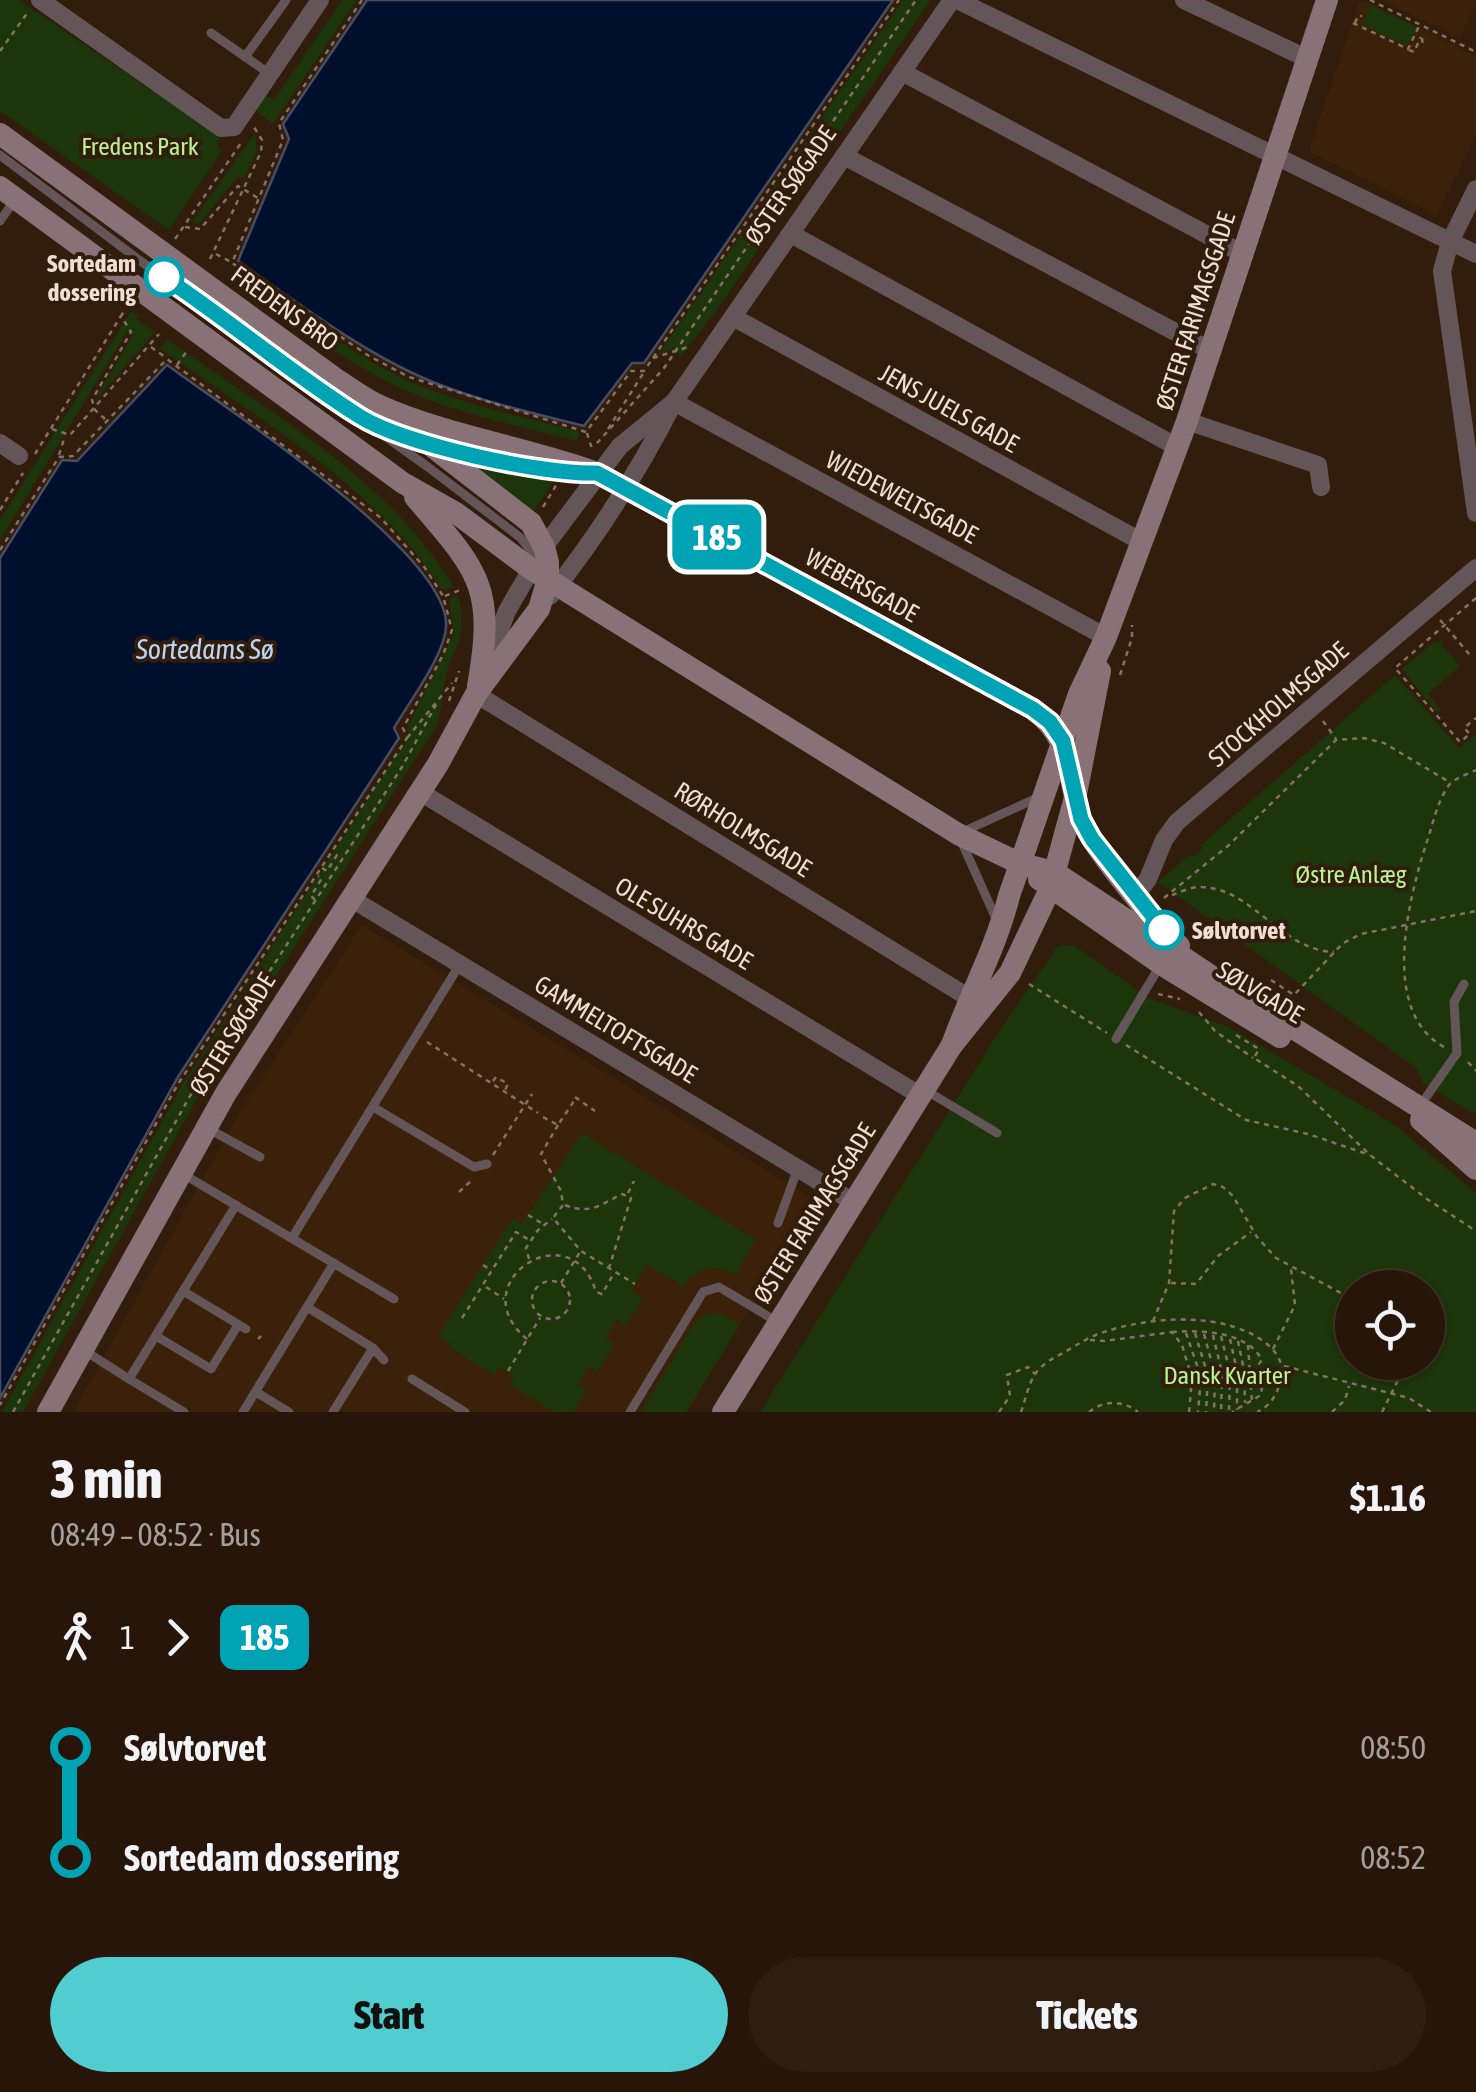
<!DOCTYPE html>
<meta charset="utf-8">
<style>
body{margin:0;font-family:"Asap Condensed",sans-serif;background:#2e1e12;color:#f1f3f6;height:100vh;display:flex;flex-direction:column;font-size:38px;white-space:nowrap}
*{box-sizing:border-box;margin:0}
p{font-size:32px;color:#a49f9c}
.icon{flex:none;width:55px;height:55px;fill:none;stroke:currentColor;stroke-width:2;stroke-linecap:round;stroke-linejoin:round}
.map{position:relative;height:1412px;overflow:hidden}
.side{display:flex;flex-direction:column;background:#261508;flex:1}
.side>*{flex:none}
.badge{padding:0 20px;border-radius:15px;font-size:35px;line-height:65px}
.controls{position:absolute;left:1335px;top:1270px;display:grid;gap:20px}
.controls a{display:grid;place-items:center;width:110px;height:110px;border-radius:50%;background:#261508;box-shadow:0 2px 8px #0004,0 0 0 2px #423429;font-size:50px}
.map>.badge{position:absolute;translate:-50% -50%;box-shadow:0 0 0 5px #fff}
.legs{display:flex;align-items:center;gap:15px;height:110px;padding:0 50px;font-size:32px}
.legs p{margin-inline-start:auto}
.overview{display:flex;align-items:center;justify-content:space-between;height:170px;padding:0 50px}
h1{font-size:55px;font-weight:800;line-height:75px}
.cta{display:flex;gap:20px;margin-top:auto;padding:20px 50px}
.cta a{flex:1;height:115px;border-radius:60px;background:#52cdcf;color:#111;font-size:40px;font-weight:800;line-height:115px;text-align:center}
.cta a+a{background:#2e1e12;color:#f1f3f6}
ul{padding:0 50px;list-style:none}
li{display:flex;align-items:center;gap:35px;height:110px;font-size:38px}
li i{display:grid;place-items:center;width:15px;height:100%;margin:0 12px;background:currentColor}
li i::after{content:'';width:25px;height:25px;margin:-12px;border:8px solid;border-radius:50%;background:#261508}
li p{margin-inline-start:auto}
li:first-child i{background:linear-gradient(#0000 50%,currentColor 0)}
li:last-child i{background:linear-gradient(currentColor 50%,#0000 0)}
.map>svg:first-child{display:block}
</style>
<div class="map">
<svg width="1476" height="1412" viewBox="0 0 1476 1412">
<rect width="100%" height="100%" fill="#321c0b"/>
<g fill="#3b200a">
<path d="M1379,0H1476V5L1460,38Z"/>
<path d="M1365,1L1476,56V135L1437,215L1312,153L1310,147L1359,3Z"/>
<path d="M362,925L815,1200L687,1412H73L238,1115Z"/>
</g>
<g fill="#1c350a" fill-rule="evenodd">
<path d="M0,0H19L219,136L218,147L222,151L169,230L0,111Z"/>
<path d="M342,0H357L273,124L255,110L265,95L274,100Z"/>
<path d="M903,0H931L714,314L681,356L673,349L658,355Z"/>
<path d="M1371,5L1417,27L1407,46L1362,24Z"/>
<path d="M255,133L257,151L245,177L236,179L200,223L191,224Z"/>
<path d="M243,275C297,311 351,355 411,382C464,405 524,417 580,432L576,441C534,430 490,421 449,407C370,382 303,331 238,282Z"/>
<path d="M131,311L138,316L136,319L155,332L94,402L133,334L129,329L0,540V520Z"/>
<path d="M168,340C265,409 394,482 454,588L442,590C381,490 255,417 160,348Z"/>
<path d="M466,457L556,477L534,511L464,460Z"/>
<path d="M458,595C469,640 452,646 444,684C441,699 442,711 437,725L197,1099L23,1412H2L182,1085L409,736L408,726L454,633L449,599Z"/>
<path d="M1441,636L1442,645L1460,666L1428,694L1440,709L1438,714L1402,669L1434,642H1439Z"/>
<path d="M1395,675L1459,748L1476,734V1115L1423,1083L1416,1068L1158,882L1190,854L1193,857L1203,848L1201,845Z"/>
<path d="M1074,945L1148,998L1229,1027L1395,1125L1476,1193V1412H760L1000,1030L1058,946ZM1352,1288H1428V1362H1352Z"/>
<path d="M582,1133L756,1240L736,1274C715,1265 698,1267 683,1286L647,1265L631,1290L643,1298L626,1325L617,1320L605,1338L614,1344L598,1371L589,1367L578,1385L586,1390L573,1412H555L509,1384L514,1376L500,1367L494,1375L449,1347L451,1344L438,1336L512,1219L522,1224Z"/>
<path d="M719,1313L740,1325L686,1412H641L693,1325L705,1315Z"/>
</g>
<g fill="#000f2c" stroke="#484d5f" stroke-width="2.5">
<path d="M367,0H893L644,363H632L584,426C529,412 473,400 421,377C356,348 297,302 238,261L289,139L283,124Z"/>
<path d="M167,365C224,407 450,554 446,626C445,655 409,702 394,728L399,738L178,1077L0,1398V558L62,460L77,461Z"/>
</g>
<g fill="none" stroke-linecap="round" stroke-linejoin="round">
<g stroke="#857264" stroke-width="2.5" stroke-dasharray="5 5" stroke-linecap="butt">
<path d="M362,0L279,123L283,140L232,263L369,356L409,377L586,432L631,371H644L899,0"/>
<path d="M1370,0L1476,52"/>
<path d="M1353,23L1408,49L1419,26"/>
<path d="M1355,23L1358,16H1362"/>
<path d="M1422,38L1423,48"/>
<path d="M1409,50L1414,52L1421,37"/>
<path d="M0,51L28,12"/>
<path d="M185,227L200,229L238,186L258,198"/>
<path d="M175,239L241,143"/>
<path d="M216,254L231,262"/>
<path d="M210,259L261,152L262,140L254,127"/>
<path d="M151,347L165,357"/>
<path d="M653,358L688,347"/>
<path d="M177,365L187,351"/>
<path d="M105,419L95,410L92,400L131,332L121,316L127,307"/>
<path d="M52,429L70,435L159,334"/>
<path d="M608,429L644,372"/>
<path d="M587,433L591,446L598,442L664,368L916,0"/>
<path d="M35,454L121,316"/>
<path d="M59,455L64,439"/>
<path d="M543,507L557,484"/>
<path d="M0,510L23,473"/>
<path d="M0,550L59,457L73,456L167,359L381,518L425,568L443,596L452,630L443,655L403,728L407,738L178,1084L0,1405"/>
<path d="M445,596L460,590"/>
<path d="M1476,598L1395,668L1460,742L1470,734L1464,728L1476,718"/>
<path d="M1440,620L1470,655"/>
<path d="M1120,675L1132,638V625"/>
<path d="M449,701L459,671"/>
<path d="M1323,721L1336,739"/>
<path d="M407,738L452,683"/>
<path d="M322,868L327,871L337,855L340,857"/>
<path d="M1172,895C1181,892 1192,886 1202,887C1254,889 1280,950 1334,952"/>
<path d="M1164,898L1229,845L1336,740L1364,738L1384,743L1451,783"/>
<path d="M315,900L311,896L322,878L318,876"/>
<path d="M1271,980L1294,995L1343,943L1361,934L1476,911"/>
<path d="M1029,984L1107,1033"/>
<path d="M1158,994L1180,999"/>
<path d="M1199,1012L1215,1031L1253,1058"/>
<path d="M1236,1035L1259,1049L1254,1058L1298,1086L1370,1155L1427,1199L1476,1231"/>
<path d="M427,1042L538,1113"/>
<path d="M1126,1045L1246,1120L1308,1134L1370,1155"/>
<path d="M1444,1047C1379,1011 1409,899 1426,844C1433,825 1437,801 1449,785C1455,778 1468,774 1476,770"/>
<path d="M1468,1062L1476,1071"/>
<path d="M493,1081L496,1077L508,1084L505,1090"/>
<path d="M575,1097L595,1111"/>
<path d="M543,1117L558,1125L576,1098"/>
<path d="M558,1125L541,1154L561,1191L563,1205L553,1218L581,1251L635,1284"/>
<path d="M493,1155L532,1094"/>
<path d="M459,1192L471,1181"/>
<path d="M628,1193L634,1181"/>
<path d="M565,1205C590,1215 600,1205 622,1194L631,1198L609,1268"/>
<path d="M528,1215L543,1224"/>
<path d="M529,1259L526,1248L538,1230L552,1219"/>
<path d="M483,1265L491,1270"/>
<circle cx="551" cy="1300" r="19"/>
<path d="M561,1283L580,1252"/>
<path d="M1171,1283L1196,1284L1218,1256L1251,1232"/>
<path d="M486,1287L504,1299"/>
<path d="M462,1318L516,1232L531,1241"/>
<path d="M1153,1321L1169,1283L1174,1211L1185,1198L1213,1184L1223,1187L1233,1196L1257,1237L1276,1258L1352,1299"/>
<path d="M1172,1332C1201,1330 1247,1331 1262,1360L1256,1368L1263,1379L1261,1395L1232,1412"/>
<path d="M1186,1333L1201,1377L1198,1412"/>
<path d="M1195,1333L1208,1376L1206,1412"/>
<path d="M1204,1334L1215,1375L1214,1412"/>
<path d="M1213,1335L1222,1373L1221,1412"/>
<path d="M1221,1336L1230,1372L1229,1412"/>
<path d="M258,1339L261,1336"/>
<path d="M527,1339C459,1283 572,1210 596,1292L602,1294L614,1273"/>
<path d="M1230,1339L1237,1371V1410"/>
<path d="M1090,1340L1104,1341L1172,1332L1182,1345L1192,1378"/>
<path d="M1238,1341L1244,1370L1245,1403"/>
<path d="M1248,1345L1252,1402"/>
<path d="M1273,1349L1295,1305L1291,1269"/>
<path d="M1284,1366L1409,1398L1431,1412"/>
<path d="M508,1371L540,1318"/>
<path d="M1264,1379H1281"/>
<path d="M13,1412L199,1080L402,767L438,701"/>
<path d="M999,1412L1010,1396L1007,1375L1028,1367L1035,1374"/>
<path d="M1021,1412C1025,1401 1028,1386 1034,1376C1040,1365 1053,1358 1063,1353C1077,1345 1090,1336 1104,1332C1152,1316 1226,1311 1267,1344C1279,1354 1286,1368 1280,1384C1275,1397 1270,1406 1257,1412"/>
<path d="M1089,1412C1104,1400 1123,1400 1138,1412"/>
<path d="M1189,1412L1192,1378L1256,1368"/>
<path d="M1332,1412L1345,1400L1349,1386"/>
<path d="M1382,1412L1407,1362"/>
</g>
<g stroke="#645559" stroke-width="9">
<path d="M211,33L270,74"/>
<path d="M245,57L286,0"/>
<path d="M0,155L139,260L428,467L521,538L536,558"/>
<path d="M0,221L14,201"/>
<path d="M448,449L575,474"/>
<path d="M998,923L958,834L1037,798"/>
<path d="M1116,1039L1161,964"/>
<path d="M927,1091L997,1133"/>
<path d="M1420,1106L1457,1053L1454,1002L1464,984"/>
<path d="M373,1107L474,1167L487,1164"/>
<path d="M209,1129L260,1157"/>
<path d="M183,1174L394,1299"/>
<path d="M778,1223L798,1168"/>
<path d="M292,1238L460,964"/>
<path d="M183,1291L246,1329"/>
<path d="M307,1307L373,1348"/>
<path d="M156,1336L211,1369L238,1325"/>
<path d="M85,1351L129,1379"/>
<path d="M412,1379L465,1412"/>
<path d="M256,1392L289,1412"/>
<path d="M184,1412L129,1379L236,1205"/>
<path d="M243,1412L334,1263"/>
<path d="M333,1412L373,1348L384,1360"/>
<path d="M630,1412L703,1292L719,1287L776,1321"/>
</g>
<g stroke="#645559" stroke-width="18">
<path d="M40,0L221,128L234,127L320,0"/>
<path d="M957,0L1476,254"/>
<path d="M1184,0L1308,59"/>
<path d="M902,72L1243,254"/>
<path d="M844,156L1211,351"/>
<path d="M1476,189L1450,242L1442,271L1476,513"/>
<path d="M791,234L1177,447"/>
<path d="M733,317L1142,542"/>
<path d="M674,402L620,446L544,547L507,611L476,694L979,1004"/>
<path d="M674,402L1106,637"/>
<path d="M1187,421L1318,465L1321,487"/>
<path d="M0,443L19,456"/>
<path d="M550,596C598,535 639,471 674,402L952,0"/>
<path d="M420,792L921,1096"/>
<path d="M1136,895L1148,879L1164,840L1177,822L1476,568"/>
<path d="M352,899L855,1203"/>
</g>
<g stroke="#897277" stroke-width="22">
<path d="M0,134L333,377C349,387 364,399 380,406C450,437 526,447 597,473L1033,709C1075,741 1065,773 1081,818C1091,846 1156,924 1179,946"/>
<path d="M0,187L403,483L456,513L531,569L958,834L1021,864L1054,872L1226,986L1476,1143"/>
<path d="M415,497C478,571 496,585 478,686"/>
<path d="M1039,879L1161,964L1280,1037"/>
<path d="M952,1045C970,994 996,948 1009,896L1079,694L1106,637L1187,421L1327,0"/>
<path d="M1421,1120L1476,1169"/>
<path d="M48,1412L226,1093L438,764L476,694L539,609L548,579V562L544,547L531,523L398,420"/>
<path d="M723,1412L952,1045L1010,973L1050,889L1076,794L1100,671"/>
</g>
</g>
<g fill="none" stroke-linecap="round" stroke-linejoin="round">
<defs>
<path id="line-1" d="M164,277C230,321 292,374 359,416C405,445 543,475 597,473L1033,709L1050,722L1063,741L1081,819L1092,839L1164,930"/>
</defs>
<use href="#line-1" stroke="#fff" stroke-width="22"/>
<use href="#line-1" stroke="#00a3b4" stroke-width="15"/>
</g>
<g fill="#fff" stroke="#00a3b4" stroke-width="5">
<circle cx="164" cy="277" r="18"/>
<circle cx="1164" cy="930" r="18"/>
</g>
<g text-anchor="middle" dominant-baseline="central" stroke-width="8" stroke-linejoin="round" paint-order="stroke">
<g font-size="25" fill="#b7f494" stroke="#321c0b">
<text x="140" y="146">Fredens Park</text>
<text x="1351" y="874">Østre Anlæg</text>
<text x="1227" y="1375">Dansk Kvarter</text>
</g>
<g font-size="25" fill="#efdfd5" stroke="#321c0b">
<text transform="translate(790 185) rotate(-55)">ØSTER SØGADE</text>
<text transform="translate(285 308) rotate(36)">FREDENS BRO</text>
<text transform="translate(1195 311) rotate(-72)">ØSTER FARIMAGSGADE</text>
<text transform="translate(949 408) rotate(29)">JENS JUELS GADE</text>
<text transform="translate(902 497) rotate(28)">WIEDEWELTSGADE</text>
<text transform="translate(862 585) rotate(29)">WEBERSGADE</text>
<text transform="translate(1278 704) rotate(-41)">STOCKHOLMSGADE</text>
<text transform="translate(743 829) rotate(32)">RØRHOLMSGADE</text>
<text transform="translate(684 923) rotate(31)">OLE SUHRS GADE</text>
<text transform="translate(1260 992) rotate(31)">SØLVGADE</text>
<text transform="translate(616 1029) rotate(31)">GAMMELTOFTSGADE</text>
<text transform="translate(232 1034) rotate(-58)">ØSTER SØGADE</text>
<text transform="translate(814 1213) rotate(-58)">ØSTER FARIMAGSGADE</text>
</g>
<g font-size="25" font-weight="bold" fill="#efdfd5" stroke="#321c0b" text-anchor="end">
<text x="136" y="263">Sortedam<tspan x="136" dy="29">dossering</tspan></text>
<text x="1192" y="930" text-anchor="start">Sølvtorvet</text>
</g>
<g font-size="28" font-style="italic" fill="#b9d5f7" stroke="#321c0b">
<text x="205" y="649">Sortedams Sø</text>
</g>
</g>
</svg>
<div class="controls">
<a><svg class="icon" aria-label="locate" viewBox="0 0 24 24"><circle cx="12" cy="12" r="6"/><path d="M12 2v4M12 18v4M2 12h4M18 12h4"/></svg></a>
</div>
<b class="badge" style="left:717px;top:537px;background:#00a3b4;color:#fff">185</b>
</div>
<section class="side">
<div class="overview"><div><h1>3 min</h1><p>08:49 – 08:52 · Bus</p></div><b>$1.16</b></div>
<div class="legs"><svg class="icon" aria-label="walk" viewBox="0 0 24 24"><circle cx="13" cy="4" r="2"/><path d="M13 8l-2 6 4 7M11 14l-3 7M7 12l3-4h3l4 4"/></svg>1<svg class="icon" aria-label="forward" viewBox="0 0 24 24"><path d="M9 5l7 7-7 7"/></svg><b class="badge" style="background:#00a3b4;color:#fff">185</b></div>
<ul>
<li><i style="color:#00a3b4"></i><b>Sølvtorvet</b><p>08:50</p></li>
<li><i style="color:#00a3b4"></i><b>Sortedam dossering</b><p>08:52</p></li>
</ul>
<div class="cta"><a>Start</a><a>Tickets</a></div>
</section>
